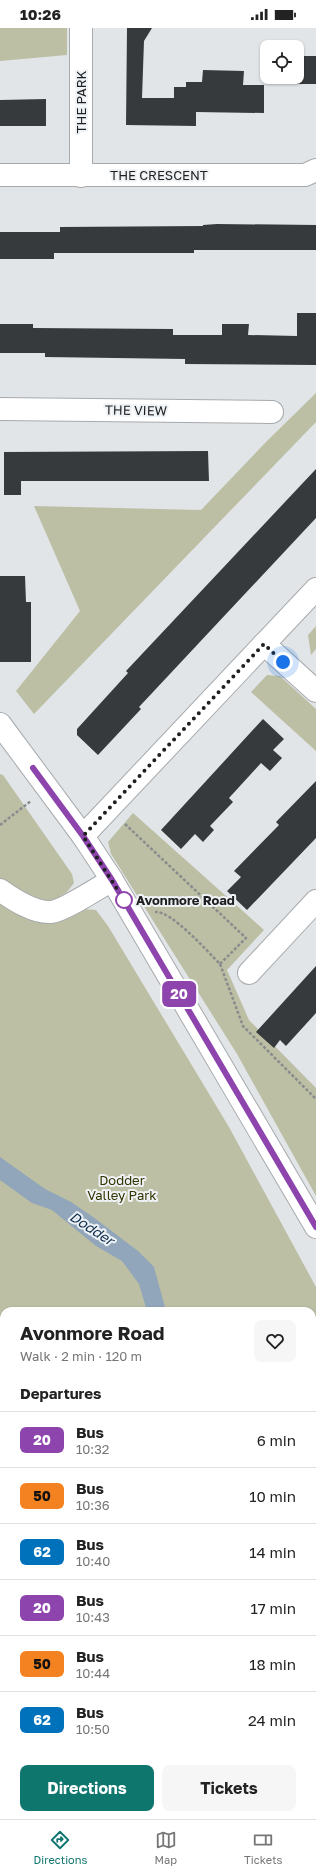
<!DOCTYPE html>
<meta charset="utf-8">
<style>
body{margin:0;font-family:"Golos Text",sans-serif;background:#f6f6f6;color:#222;height:100vh;display:flex;flex-direction:column;font-size:15px;white-space:nowrap}
*{box-sizing:border-box;margin:0}
p{font-size:13px;color:#767676}
.icon{flex:none;width:22px;height:22px;fill:none;stroke:currentColor;stroke-width:2;stroke-linecap:round;stroke-linejoin:round}
.map{position:relative;flex:1;overflow:hidden}
.drawer{position:absolute;left:0px;top:1279px;width:316px;height:512px;display:flex;flex-direction:column;background:#fff;border-radius:12px 12px 0 0;box-shadow:0 1px 3px #0004}
.drawer>*{flex:none}
.badge{padding:0 8px;border-radius:6px;font-size:14px;line-height:26px}
.tools{position:absolute;left:260px;top:12px;display:grid;gap:8px}
.tools a{display:grid;place-items:center;width:44px;height:44px;border-radius:8px;background:#fff;box-shadow:0 1px 3px #0004;font-size:20px}
.you{position:absolute;width:20px;height:20px;margin:-10px;border:3px solid #fff;border-radius:50%;background:#1a73e8;box-shadow:0 0 0 6px #1a73e833}
.map>.badge{position:absolute;translate:-50% -50%;box-shadow:0 0 0 2px #fff}
h2{padding:0 20px;font-size:15px;line-height:36px}
.round{display:grid;place-items:center;flex:none;width:42px;height:42px;border-radius:8px;background:#f6f6f6}
.head{display:flex;align-items:center;justify-content:space-between;height:68px;padding:0 20px}
h1{font-size:19px;font-weight:700;line-height:30px}
.button{display:flex;gap:8px;margin-top:auto;padding:8px 20px}
.button a{flex:1;height:46px;border-radius:8px;background:#0f766e;color:#fff;font-size:16px;font-weight:700;line-height:46px;text-align:center}
.button a+a{background:#f6f6f6;color:#222}
ul{padding:0;list-style:none}
li{display:flex;align-items:center;gap:12px;height:56px;padding:0 20px;border-top:1px solid #e0e0e0}
li div{flex:1}
li b{display:block;font-size:15px}
li em{font-style:normal}
li .badge{min-width:44px;font-weight:700;text-align:center}
.status{display:flex;justify-content:space-between;align-items:center;height:28px;padding:0 20px;background:#fff;direction:ltr}
.status svg{height:11px;fill:currentColor}
.tab-bar{display:flex;justify-content:space-around;align-items:center;height:56px;border-top:1px solid #e0e0e0;background:#fff;font-size:11px;color:#767676}
.tab-bar a{display:grid;justify-items:center;gap:2px}
.tab-bar .current{color:#0f766e}
.map>svg:first-child{display:block}
</style>
<div class="status"><b>10:26</b><svg viewBox="0 0 49 12"><path d="M0 12V9h3v3zM5 12V6h3v6zM10 12V3h3v9zM15 12V0h3v12zM26 1h20v11H26zM47 4h2v5h-2z"/></svg></div>
<div class="map">
<svg width="316" height="1791" viewBox="0 0 316 1791">
<rect width="100%" height="100%" fill="#e2e5e8"/>
<g fill="#bcbfa4" fill-rule="evenodd">
<path d="M0,0H67V27L0,33Z"/>
<path d="M316,365V394L34,686L16,663L80,583L34,478L201,482L267,413Z"/>
<path d="M316,598V621L311,627L308,607Z"/>
<path d="M267,647L280,648L316,681V723L251,664Z"/>
<path d="M0,746L3,747L72,846L74,855L67,864L60,868L67,885L84,881L96,882L108,898L229,1099L316,1259V1791H0ZM4,1283H312V1787H4Z"/>
<path d="M133,785L264,902L227,942L249,992L316,1060V1168L237,1026L111,826L108,814Z"/>
</g>
<path fill="#91a5bb" d="M0,1129L45,1161L71,1174L93,1189L138,1223L154,1239L166,1283H147L139,1256L122,1233L96,1218L52,1182L32,1175L0,1152Z"/>
<g fill="none" stroke-linecap="round" stroke-linejoin="round">
<path stroke="#91a5bb" stroke-width="6" d="M0,1512L4,1510"/>
</g>
<g fill="#373a3c">
<path d="M127,0H152L144,13L142,70H174V59H186V54H202L203,42L244,43L243,57H264V85L196,84V98L126,97Z"/>
<rect x="297" y="28" width="19" height="28"/>
<path d="M46,71V98H0V72Z"/>
<path d="M217,196L316,197V222H194V225H54V231H0V204H60V199L203,198V197Z"/>
<path d="M297,285H316V337L185,336V331L45,329V325H0V296H33V300L173,301V307H222V296H249L248,307L297,308Z"/>
<path d="M208,423L209,453H21V467H4V424Z"/>
<path d="M316,441V490L139,679L141,681L98,727L77,707V701L128,645L126,643Z"/>
<path d="M0,548H25L26,574H31V634H0Z"/>
<path d="M263,691L284,711L273,722L282,730L270,743L261,735L229,770L233,774L210,798L214,802L203,814L195,806L181,821L161,802Z"/>
<path d="M316,753V810L247,882L227,863L241,849L234,843L279,797L276,794Z"/>
<path d="M316,938V985L286,1018L280,1012L274,1020L256,1004Z"/>
</g>
<g fill="none" stroke-linecap="round" stroke-linejoin="round">
<defs>
<g id="minor">
<path d="M0,147H305L316,142"/>
<path d="M81,148V0"/>
<path d="M0,381L272,384"/>
<path d="M264,616L316,663"/>
<path d="M0,696L83,808L112,852L316,1199"/>
<path d="M83,808L316,561"/>
<path d="M0,862C14,872 34,885 51,884C63,883 100,859 112,852"/>
<path d="M249,945L316,873"/>
</g>
</defs>
<use href="#minor" stroke="#a7aaad" stroke-width="24"/>
<g stroke="#898b8d" stroke-width="2.5" stroke-dasharray="3 2" stroke-linecap="butt">
<path d="M125,796L246,910L220,936C208,924 171,882 155,884"/>
<path d="M0,797L31,773"/>
<path d="M220,936L243,998L316,1071"/>
<path d="M0,1544L4,1543"/>
<path d="M170,1787L171,1791"/>
</g>
<use href="#minor" stroke="#fff" stroke-width="22"/>
</g>
<g fill="none" stroke-linecap="round" stroke-linejoin="round">
<defs>
<path id="line" d="M33,740L83,808L112,852L316,1199"/>
</defs>
<use href="#line" stroke="#fff" stroke-width="9"/>
<use href="#line" stroke="#8e44ad" stroke-width="6"/>
<path stroke="#1e1f20" stroke-width="4" stroke-dasharray="0 7.2" d="M124,872L126,875L83,808L264,616L283,634"/>
</g>
<circle fill="#fff" stroke="#8e44ad" stroke-width="2" cx="124" cy="872" r="8"/>
<g text-anchor="middle" dominant-baseline="central" stroke-width="4" stroke-linejoin="round" paint-order="stroke">
<g font-size="13" fill="#1e1f20" stroke="#eff2f5">
<text transform="translate(81 74) rotate(-90)">THE PARK</text>
<text x="159" y="147">THE CRESCENT</text>
<text transform="translate(136 382) rotate(1)">THE VIEW</text>
</g>
<g font-size="13" font-weight="bold" fill="#1e1f20" stroke="#eff2f5" text-anchor="start">
<text x="136" y="872">Avonmore Road</text>
</g>
<g font-size="13" fill="#333400" stroke="#eff2f5">
<text x="122" y="1152">Dodder<tspan x="122" dy="15">Valley Park</tspan></text>
</g>
<g font-size="14" font-style="italic" fill="#0f2f50" stroke="#eff2f5">
<text transform="translate(92 1200) rotate(33)">Dodder</text>
</g>
</g>
</svg>
<div class="tools">
<a><svg class="icon" aria-label="locate" viewBox="0 0 24 24"><circle cx="12" cy="12" r="6"/><path d="M12 2v4M12 18v4M2 12h4M18 12h4"/></svg></a>
</div>
<div class="you" style="left:283px;top:634px"></div>
<b class="badge" style="left:179px;top:966px;background:#8e44ad;color:#fff">20</b>
<section class="drawer">
<div class="head"><div><h1>Avonmore Road</h1><p>Walk · 2 min · 120 m</p></div><a class="round"><svg class="icon" aria-label="heart" viewBox="0 0 24 24"><path d="M12 20l-8-8c-3-5 5-10 8-4 3-6 11-1 8 4z"/></svg></a></div>
<h2>Departures</h2>
<ul>
<li><span class="badge" style="background:#8e44ad;color:#fff">20</span><div><b>Bus</b><p>10:32</p></div><em>6 min</em></li>
<li><span class="badge" style="background:#f58220;color:#111">50</span><div><b>Bus</b><p>10:36</p></div><em>10 min</em></li>
<li><span class="badge" style="background:#0072bc;color:#fff">62</span><div><b>Bus</b><p>10:40</p></div><em>14 min</em></li>
<li><span class="badge" style="background:#8e44ad;color:#fff">20</span><div><b>Bus</b><p>10:43</p></div><em>17 min</em></li>
<li><span class="badge" style="background:#f58220;color:#111">50</span><div><b>Bus</b><p>10:44</p></div><em>18 min</em></li>
<li><span class="badge" style="background:#0072bc;color:#fff">62</span><div><b>Bus</b><p>10:50</p></div><em>24 min</em></li>
</ul>
<div class="button"><a>Directions</a><a>Tickets</a></div>
</section>
</div>
<nav class="tab-bar">
<a class="current"><svg class="icon" aria-label="directions" viewBox="0 0 24 24"><path d="M12 3l9 9-9 9-9-9zM9 14v-3h6M13 9l2 2-2 2"/></svg>Directions</a>
<a><svg class="icon" aria-label="map" viewBox="0 0 24 24"><path d="M3 6l6-2 6 2 6-2v14l-6 2-6-2-6 2zM9 4v14M15 6v14"/></svg>Map</a>
<a><svg class="icon" aria-label="tickets" viewBox="0 0 24 24"><path d="M3 7h18v10H3zM15 7v10"/></svg>Tickets</a>
</nav>
